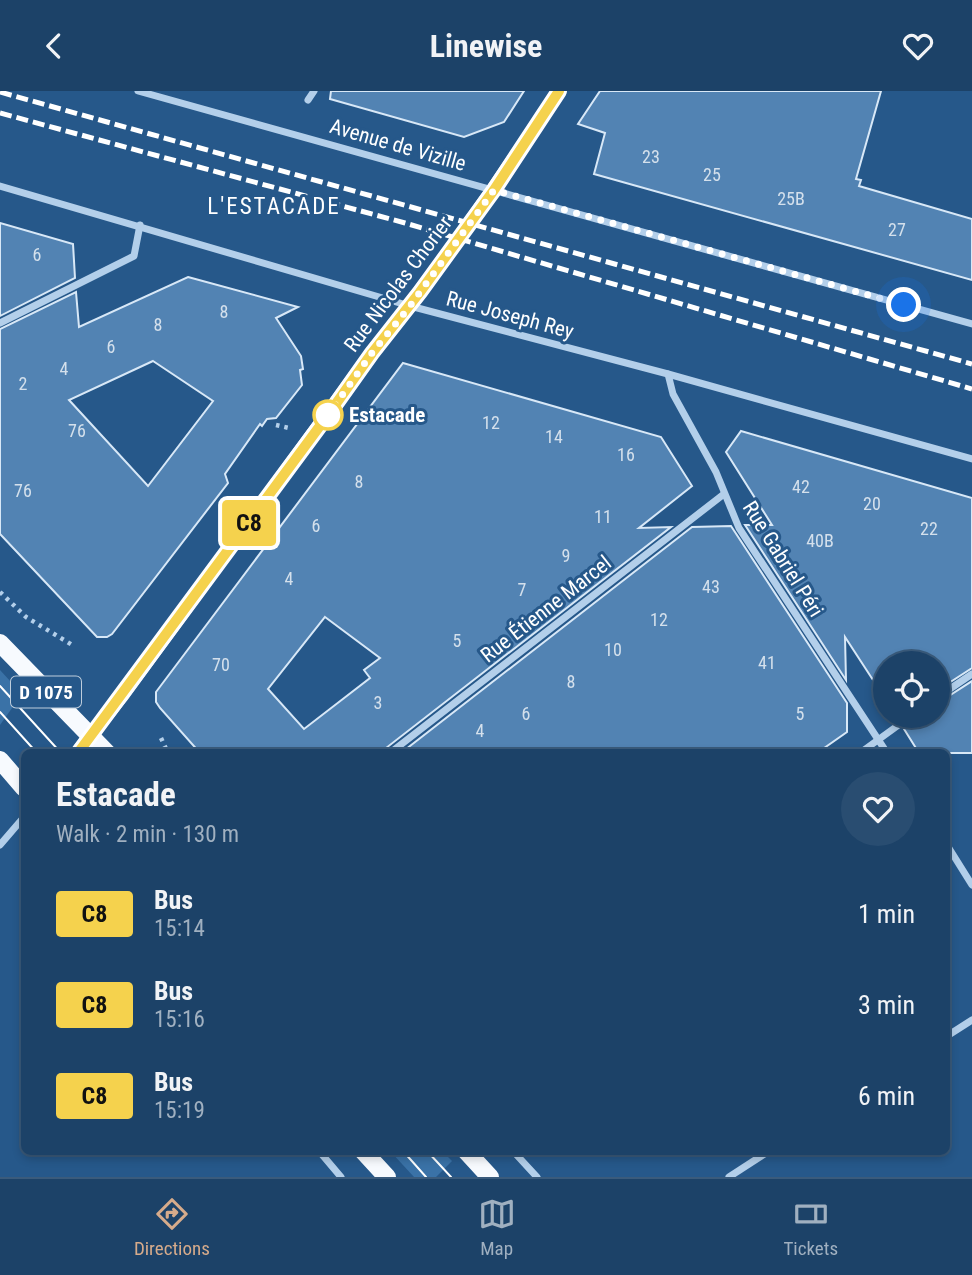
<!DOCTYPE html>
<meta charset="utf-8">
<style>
body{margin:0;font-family:"Roboto Condensed",sans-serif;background:#294d71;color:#f1f3f6;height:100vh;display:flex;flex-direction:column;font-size:26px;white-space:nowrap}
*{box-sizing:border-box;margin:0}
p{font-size:23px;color:#a0b0c0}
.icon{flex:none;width:38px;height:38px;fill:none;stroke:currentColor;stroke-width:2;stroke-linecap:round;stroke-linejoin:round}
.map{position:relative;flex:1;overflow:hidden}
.panel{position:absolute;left:21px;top:658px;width:929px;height:406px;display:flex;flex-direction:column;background:#1c4268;border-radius:10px;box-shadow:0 4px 10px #0003,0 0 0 2px #3a5b7c}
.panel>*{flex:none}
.badge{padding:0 14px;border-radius:5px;font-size:24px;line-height:46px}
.controls{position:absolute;left:873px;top:560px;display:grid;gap:14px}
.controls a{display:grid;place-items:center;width:77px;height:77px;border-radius:50%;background:#1c4268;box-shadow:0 4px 10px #0003,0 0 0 2px #3a5b7c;font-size:35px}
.you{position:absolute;width:35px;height:35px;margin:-18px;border:5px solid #fff;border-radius:50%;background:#1a73e8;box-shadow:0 0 0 10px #1a73e833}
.map>.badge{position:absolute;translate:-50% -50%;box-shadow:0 0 0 4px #fff}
.round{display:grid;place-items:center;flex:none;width:74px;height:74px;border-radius:37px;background:#294d71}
.headline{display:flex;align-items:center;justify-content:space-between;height:119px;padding:0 35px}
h1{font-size:33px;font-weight:700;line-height:52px}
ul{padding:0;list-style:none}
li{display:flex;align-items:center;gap:21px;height:91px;padding:0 35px}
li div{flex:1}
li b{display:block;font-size:26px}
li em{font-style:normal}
li .badge{min-width:77px;font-weight:700;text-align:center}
header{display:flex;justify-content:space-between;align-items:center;height:91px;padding:0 35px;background:#1c4268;font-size:32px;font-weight:700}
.tabs{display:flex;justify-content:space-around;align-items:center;height:98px;border-top:2px solid #3a5b7c;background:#1c4268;font-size:19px;color:#a0b0c0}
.tabs a{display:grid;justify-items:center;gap:4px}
.tabs .selected{color:#d6ab8b}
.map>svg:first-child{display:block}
</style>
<header><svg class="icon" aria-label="back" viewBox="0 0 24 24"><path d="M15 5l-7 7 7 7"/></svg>Linewise<svg class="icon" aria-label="heart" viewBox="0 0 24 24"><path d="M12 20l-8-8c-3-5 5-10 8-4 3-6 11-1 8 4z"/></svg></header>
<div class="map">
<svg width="972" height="1086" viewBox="0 0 972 1086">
<rect width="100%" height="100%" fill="#26588a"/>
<g fill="#3a72a7">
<path d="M0,579L22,603L0,634Z"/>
<path d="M391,1061H443L452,1070L436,1086H414Z"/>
</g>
<g fill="#5283b3" stroke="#d8e8f7" stroke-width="2" fill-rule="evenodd">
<path d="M331,0H524L504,31L464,46L330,8Z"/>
<path d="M600,0H881L856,88L861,89L859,95L972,128V189L594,83L605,42L578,33Z"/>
<path d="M0,132L73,153L75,187L0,225Z"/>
<path d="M188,186L298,216L276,227L301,265L303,278L300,279L302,294L276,327L267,328L262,335L260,333L225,383L228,392L112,543L107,546H97L0,443V238L76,201L79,236ZM153,270L213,310L148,395L69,309Z"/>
<path d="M403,272L661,346L692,395L639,437L671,436L386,657L384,662H200L160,617L156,611V601ZM325,526L380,567L364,579L370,587L304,638L268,598Z"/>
<path d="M741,340L972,407V577L938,599V572H886V609L845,546L846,589L745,434H772L726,361Z"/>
<path d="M731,435L847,612V641L817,662H401L692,436Z"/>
<path d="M972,590V662H919L904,638L915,629L917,625H938V612Z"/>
</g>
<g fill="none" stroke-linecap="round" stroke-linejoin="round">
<g stroke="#b3cfea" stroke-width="4.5" stroke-dasharray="3.5 5" stroke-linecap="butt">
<path d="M276,334L289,337"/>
<path d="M0,501L26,526L74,555"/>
<path d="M161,647L168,662"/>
</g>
<g stroke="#b3cfea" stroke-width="7">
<path d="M138,0L972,233"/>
<path d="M308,9L314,0"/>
<path d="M0,95L410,215L668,283L972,368"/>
<path d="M0,232L134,165L140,134"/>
<path d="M668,283L673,303L716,381L739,437L887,662"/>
<path d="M938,606L972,583"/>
<path d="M390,662L724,403"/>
<path d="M860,662L911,625"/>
<path d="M0,754L24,726"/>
<path d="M947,754L972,794"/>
<path d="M947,945L972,929"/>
<path d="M319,1060L341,1086"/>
<path d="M513,1060L537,1086"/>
<path d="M729,1086L769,1060"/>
</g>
<path stroke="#deebf8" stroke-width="14" d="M77,662L121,606L372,262C439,179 500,90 559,0"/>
<g stroke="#f7fafe" stroke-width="18">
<path d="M0,552L107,662"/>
<path d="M0,669L24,697"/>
<path d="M363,1060L387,1086"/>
<path d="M466,1060L490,1086"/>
</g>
<g stroke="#fff" stroke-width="2">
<path d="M0,595L61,662"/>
<path d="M0,621L37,662"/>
<path d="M403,1060L426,1086"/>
<path d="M427,1060L451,1086"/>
</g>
<g stroke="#fff" stroke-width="5" stroke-dasharray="12 5" stroke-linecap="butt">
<path d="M0,1L972,273"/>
<path d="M0,22L405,132L972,298"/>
</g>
</g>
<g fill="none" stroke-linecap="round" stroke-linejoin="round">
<defs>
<path id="line" d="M78,662L328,324L372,262L420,201L494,99L559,0"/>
</defs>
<use href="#line" stroke="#fff" stroke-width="16"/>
<use href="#line" stroke="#f5d24d" stroke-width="10"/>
<path stroke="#fff" stroke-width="7" stroke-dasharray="0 12.6" d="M328,324L372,262L410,215L494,99L904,214"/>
</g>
<circle fill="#fff" stroke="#f5d24d" stroke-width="3.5" cx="328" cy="324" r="14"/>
<g text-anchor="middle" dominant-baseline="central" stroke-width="6" stroke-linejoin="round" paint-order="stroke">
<g font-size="18" fill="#d4e0ec">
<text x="651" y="65">23</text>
<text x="712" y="83">25</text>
<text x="791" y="107">25B</text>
<text x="897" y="138">27</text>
<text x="37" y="163">6</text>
<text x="224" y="220">8</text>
<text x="158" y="233">8</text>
<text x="111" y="255">6</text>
<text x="64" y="277">4</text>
<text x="23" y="292">2</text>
<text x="491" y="331">12</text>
<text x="77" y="339">76</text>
<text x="554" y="345">14</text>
<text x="626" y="363">16</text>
<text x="359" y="390">8</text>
<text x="801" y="395">42</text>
<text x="23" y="399">76</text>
<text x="872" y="412">20</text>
<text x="603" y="425">11</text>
<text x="316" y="434">6</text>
<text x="929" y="437">22</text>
<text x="820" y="449">40B</text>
<text x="566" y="464">9</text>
<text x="289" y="487">4</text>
<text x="711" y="495">43</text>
<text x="522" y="498">7</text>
<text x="659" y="528">12</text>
<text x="457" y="549">5</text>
<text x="613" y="558">10</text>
<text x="767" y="571">41</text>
<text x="221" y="573">70</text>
<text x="571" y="590">8</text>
<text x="378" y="611">3</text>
<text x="526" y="622">6</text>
<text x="800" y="622">5</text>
<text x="480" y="639">4</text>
</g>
<rect fill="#26588a" stroke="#becddc" stroke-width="2" x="11" y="585.5" width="70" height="31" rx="5"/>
<g font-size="19" font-weight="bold" fill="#fff">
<text x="46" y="601">D 1075</text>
</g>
<g font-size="21" fill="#fff" stroke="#26588a">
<text transform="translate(398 54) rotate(16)">Avenue de Vizille</text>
<text transform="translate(398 193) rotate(-53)">Rue Nicolas Chorier</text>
<text transform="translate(510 224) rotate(15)">Rue Joseph Rey</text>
<text transform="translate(783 468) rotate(58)">Rue Gabriel Péri</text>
<text transform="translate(546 518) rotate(-38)">Rue Étienne Marcel</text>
</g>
<g font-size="21" font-weight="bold" fill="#fff" stroke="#26588a" text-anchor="start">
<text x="349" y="324">Estacade</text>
</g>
<g font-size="23" letter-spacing="2" fill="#fff" stroke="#26588a">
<text x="274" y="115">L'ESTACADE</text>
</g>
</g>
</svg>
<div class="controls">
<a><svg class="icon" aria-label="locate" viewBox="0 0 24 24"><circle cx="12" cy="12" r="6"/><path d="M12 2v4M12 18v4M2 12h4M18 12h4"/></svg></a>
</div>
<div class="you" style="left:904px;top:214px"></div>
<b class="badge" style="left:249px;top:432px;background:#f5d24d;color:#111">C8</b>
<section class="panel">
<div class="headline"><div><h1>Estacade</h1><p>Walk · 2 min · 130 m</p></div><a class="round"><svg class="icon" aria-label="heart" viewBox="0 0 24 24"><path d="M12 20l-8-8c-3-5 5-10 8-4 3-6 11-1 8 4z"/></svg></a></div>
<ul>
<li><span class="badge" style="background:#f5d24d;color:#111">C8</span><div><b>Bus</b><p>15:14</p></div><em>1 min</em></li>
<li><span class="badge" style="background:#f5d24d;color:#111">C8</span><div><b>Bus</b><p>15:16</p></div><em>3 min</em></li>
<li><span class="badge" style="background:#f5d24d;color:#111">C8</span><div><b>Bus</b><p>15:19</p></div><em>6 min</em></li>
</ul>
</section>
</div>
<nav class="tabs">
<a class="selected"><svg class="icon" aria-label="directions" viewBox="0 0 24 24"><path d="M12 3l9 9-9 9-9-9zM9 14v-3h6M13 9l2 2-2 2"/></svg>Directions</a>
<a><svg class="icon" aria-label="map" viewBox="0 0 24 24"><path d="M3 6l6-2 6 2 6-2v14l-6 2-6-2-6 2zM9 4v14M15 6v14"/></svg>Map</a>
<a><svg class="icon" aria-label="tickets" viewBox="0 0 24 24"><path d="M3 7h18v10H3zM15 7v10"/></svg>Tickets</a>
</nav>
